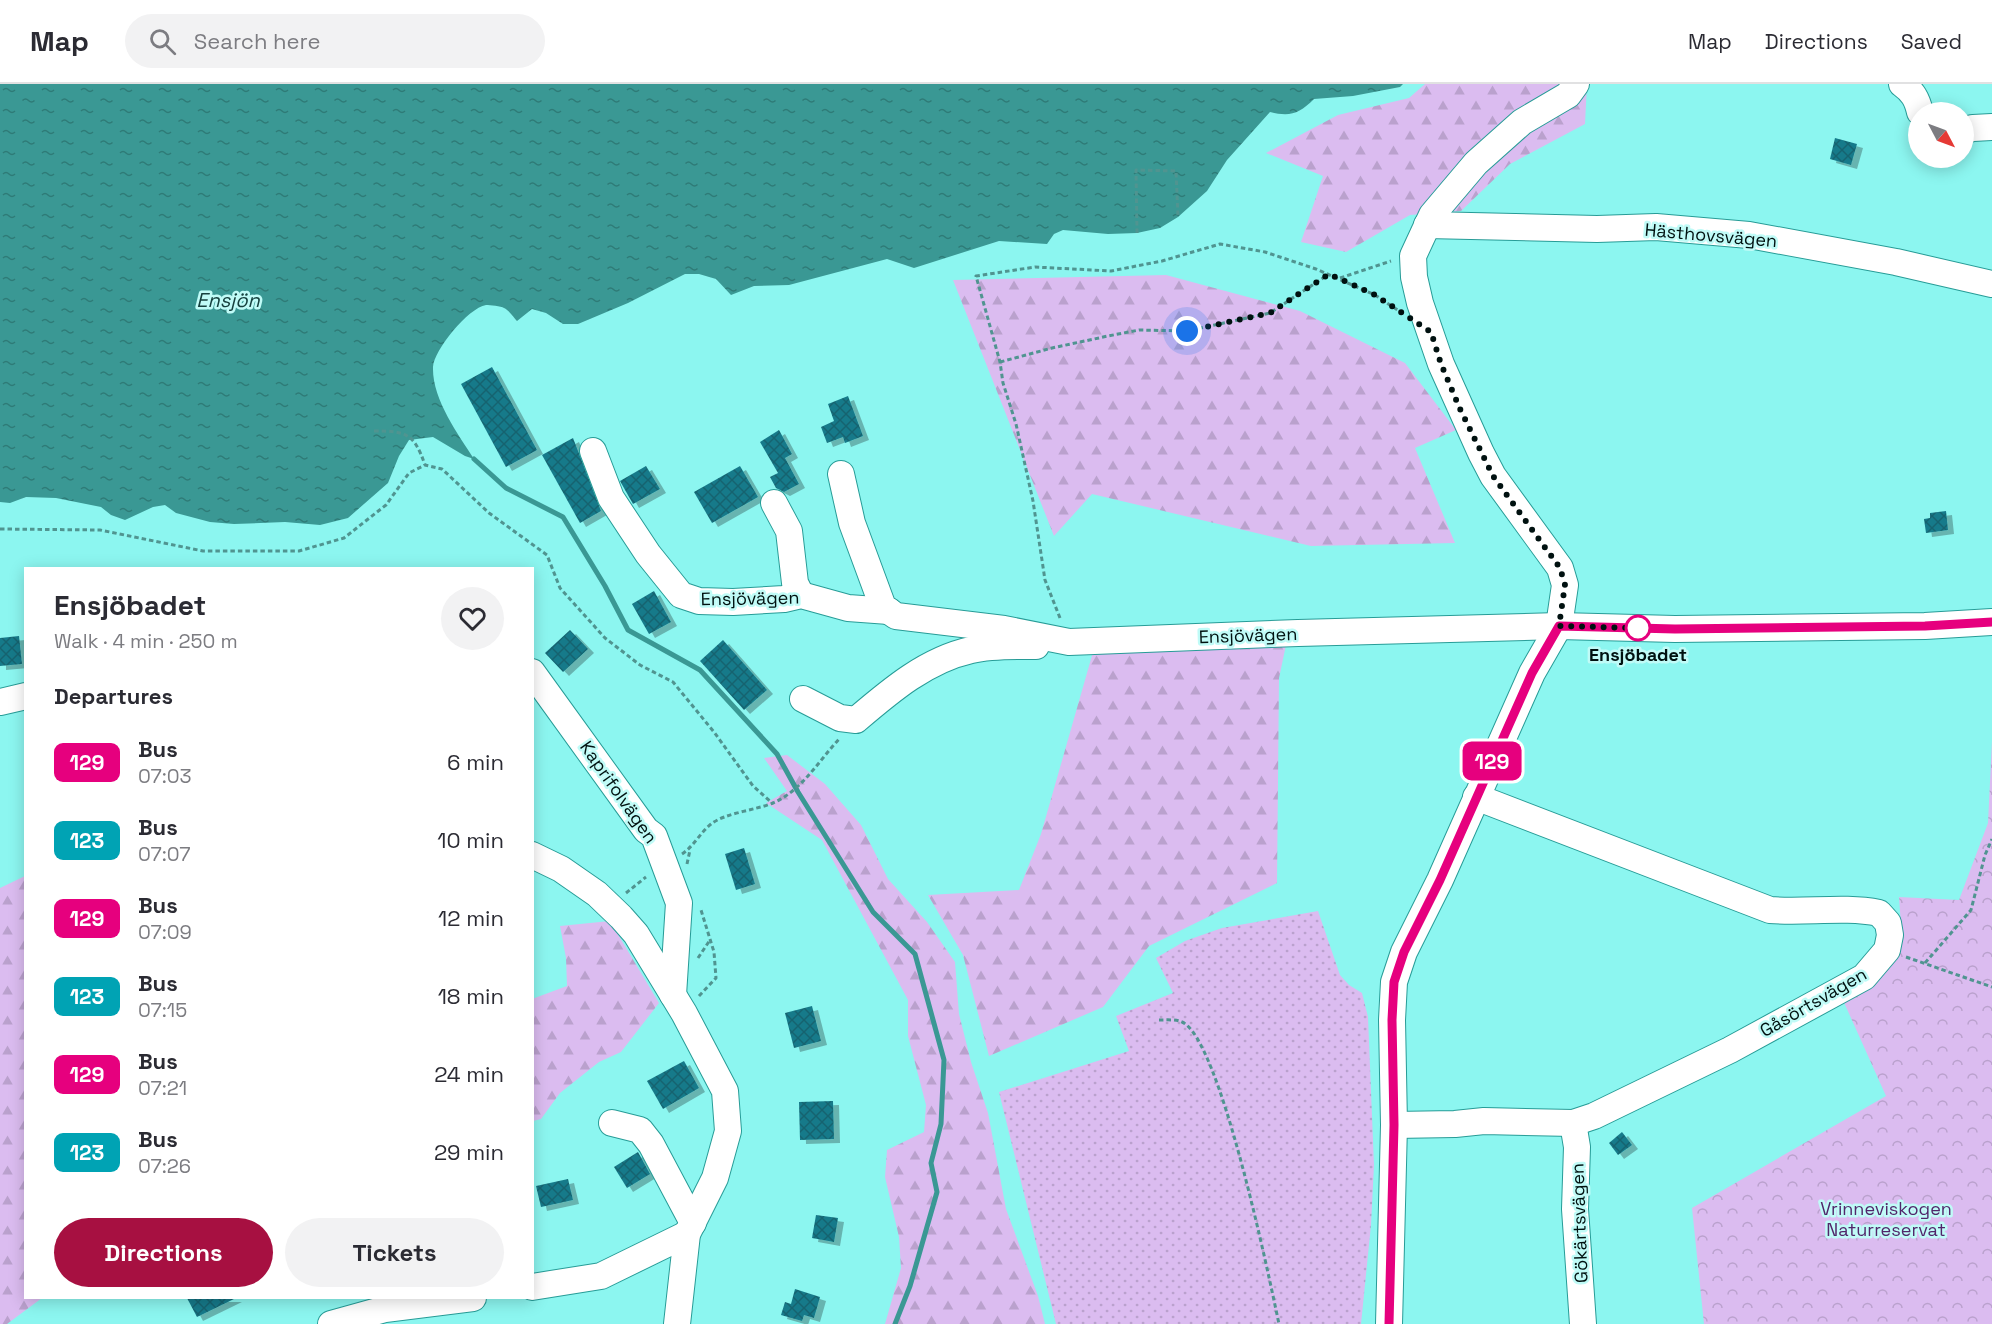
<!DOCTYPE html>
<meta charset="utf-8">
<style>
body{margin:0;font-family:"Space Grotesk",sans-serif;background:#f2f2f3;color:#2b2b33;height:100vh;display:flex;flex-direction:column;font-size:22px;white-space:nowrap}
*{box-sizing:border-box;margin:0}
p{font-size:20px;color:#7c7c81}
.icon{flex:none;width:33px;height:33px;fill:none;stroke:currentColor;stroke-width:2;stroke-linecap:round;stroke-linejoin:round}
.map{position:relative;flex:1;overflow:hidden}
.drawer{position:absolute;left:24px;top:483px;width:510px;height:732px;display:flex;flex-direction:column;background:#fff;border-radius:0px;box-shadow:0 3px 15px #0003}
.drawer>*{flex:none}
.badge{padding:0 12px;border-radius:9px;font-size:21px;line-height:39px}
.needle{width:39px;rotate:131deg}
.controls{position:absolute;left:1908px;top:18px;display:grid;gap:12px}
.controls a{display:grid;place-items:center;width:66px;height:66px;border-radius:50%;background:#fff;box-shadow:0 3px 15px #0003;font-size:30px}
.you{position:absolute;width:30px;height:30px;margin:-15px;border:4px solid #fff;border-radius:50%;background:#1a73e8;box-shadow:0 0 0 9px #1a73e833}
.map>.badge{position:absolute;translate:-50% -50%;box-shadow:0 0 0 3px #fff}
h2{padding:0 30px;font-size:22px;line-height:54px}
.round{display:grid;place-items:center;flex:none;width:63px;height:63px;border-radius:32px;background:#f2f2f3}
.head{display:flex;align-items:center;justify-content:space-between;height:102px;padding:0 30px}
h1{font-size:28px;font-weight:700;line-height:45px}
.action{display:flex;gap:12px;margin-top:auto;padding:12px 30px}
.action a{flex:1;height:69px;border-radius:36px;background:#a71041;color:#fff;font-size:24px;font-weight:700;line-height:69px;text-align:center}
.action a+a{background:#f2f2f3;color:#2b2b33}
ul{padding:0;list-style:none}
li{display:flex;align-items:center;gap:18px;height:78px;padding:0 30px}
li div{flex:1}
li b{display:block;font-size:22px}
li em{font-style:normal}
li .badge{min-width:66px;font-weight:700;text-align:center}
header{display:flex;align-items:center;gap:36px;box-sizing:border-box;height:84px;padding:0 30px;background:#fff;border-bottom:2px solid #e1e1e2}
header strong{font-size:28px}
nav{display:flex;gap:33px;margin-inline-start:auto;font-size:21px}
.search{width:420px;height:54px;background:#f2f2f3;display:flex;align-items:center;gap:15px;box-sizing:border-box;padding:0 21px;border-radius:33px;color:#7c7c81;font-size:22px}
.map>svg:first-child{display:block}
</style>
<header>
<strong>Map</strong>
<div class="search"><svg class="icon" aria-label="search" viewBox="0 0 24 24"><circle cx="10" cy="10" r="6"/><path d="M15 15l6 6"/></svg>Search here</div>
<nav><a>Map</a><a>Directions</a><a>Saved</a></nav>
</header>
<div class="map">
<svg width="1992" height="1240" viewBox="0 0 1992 1240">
<defs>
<pattern id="grass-dots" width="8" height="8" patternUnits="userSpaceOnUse" patternTransform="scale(1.5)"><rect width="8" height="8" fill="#dbbcf0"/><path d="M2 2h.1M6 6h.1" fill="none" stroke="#baa1cd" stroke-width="1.8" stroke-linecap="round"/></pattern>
<pattern id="forest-firs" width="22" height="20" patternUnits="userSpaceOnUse" patternTransform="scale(1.5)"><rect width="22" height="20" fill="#dbbcf0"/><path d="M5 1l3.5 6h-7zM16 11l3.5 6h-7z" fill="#baa1cd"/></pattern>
<pattern id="park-crowns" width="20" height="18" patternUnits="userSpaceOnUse" patternTransform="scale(1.5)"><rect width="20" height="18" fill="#dbbcf0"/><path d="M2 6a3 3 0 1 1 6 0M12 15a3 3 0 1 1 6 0" fill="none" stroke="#baa1cd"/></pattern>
<pattern id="water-ripples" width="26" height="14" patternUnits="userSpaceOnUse" patternTransform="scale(1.5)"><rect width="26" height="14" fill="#3a9894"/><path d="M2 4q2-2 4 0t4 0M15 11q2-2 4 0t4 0" fill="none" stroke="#2e7b77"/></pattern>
<pattern id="building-cross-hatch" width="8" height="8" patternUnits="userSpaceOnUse" patternTransform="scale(1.5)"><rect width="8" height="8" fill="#177a8a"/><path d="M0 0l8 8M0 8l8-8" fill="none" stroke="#12636f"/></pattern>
<filter id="shadow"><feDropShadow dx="6" dy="4" stdDeviation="0" flood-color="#0004"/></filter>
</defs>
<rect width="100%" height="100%" fill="#8cf6f0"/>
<path fill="url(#grass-dots)" d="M1318,827L1340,891L1349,901L1362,909L1368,933L1374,1081L1371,1141L1361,1240H1056L999,1008L1129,967L1116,932L1173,909L1156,874L1185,857L1222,844Z"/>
<g fill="url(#forest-firs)">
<path d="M1425,0H1587L1585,40L1510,80L1461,127L1410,131L1346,168L1301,158L1323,92L1266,69L1338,31L1409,14Z"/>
<path d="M1166,191L1300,227L1405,279L1456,346L1415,364L1455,459L1311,462L1092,410L1054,452L953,196Z"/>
<path d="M1286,561L1279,594L1277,799L1149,862L1103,923L989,972L963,871L928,811L1019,806L1041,750L1093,568Z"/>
<path d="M787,671L825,700L861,741L888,795L927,838L955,878L959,930L971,978L988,1029L1006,1125L1038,1212L1045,1240H885L901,1184L899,1153L885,1093L887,1066L924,1048L926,1021L908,952V916L822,756L766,719L787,707L764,674Z"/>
<path d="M25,792L26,1214H42L7,1240H0V804Z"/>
<path d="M610,837L659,919L621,968L599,978L560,1009L541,1035L533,1037L532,915L567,902L566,874L560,842Z"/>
</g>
<path fill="url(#park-crowns)" d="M1992,657V1240H1704L1692,1124L1886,1012L1842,914L1893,872L1901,841L1899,813L1959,816L1988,739Z"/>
<path fill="url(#water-ripples)" d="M0,0H1403L1400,3L1353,12L1314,15C1299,30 1290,33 1270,28L1227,76L1207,107L1178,133L1160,144L1137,149L1108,150L1063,146L1054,150L1047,160L999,157L914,184L887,175L789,201L754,202L731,211L716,195L699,190H685L628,219L578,240H563L546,229L532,225L517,237C514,234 509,226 504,224C501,222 490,221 486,221C468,224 434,266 433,283C432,315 458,350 474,375L465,372L433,353L409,356L399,372L388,399L348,434L320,441L285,438L234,440L210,438L176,429L165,421L153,423L125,436L111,431L101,423L56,414L26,413L10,419L0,418Z"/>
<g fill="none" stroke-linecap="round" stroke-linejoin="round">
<path stroke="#3a9894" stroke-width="5" d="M474,375L506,404L563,433L605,502L628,546L700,586L777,670L798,708L873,828L915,870L944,976L941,1040L931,1079L937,1108L910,1202L895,1240"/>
</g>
<g fill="url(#building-cross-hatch)" filter="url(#shadow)">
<path d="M1835,54L1857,60L1851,81L1830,75Z"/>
<path d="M492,283L537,366L506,383L461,300Z"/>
<path d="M848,312L863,352L845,359L843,353L827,359L821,343L834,337L828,320Z"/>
<path d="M779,346L792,370L785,374L799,400L784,408L776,404L770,393L778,389L760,358Z"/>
<path d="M573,354L601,427L580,439L542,371Z"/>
<path d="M646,382L660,405L633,420L620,397Z"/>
<path d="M740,382L758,413L712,439L694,408Z"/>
<path d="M1946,427L1948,446L1926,449L1924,435L1930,434V429Z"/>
<path d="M654,507L671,538L649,550L632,520Z"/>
<path d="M570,546L588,565L563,588L545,569Z"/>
<path d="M19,552L22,580L0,582V554Z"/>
<path d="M723,556L767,606L744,626L700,577Z"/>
<path d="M744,764L755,800L736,806L725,770Z"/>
<path d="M812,922L821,957L794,964L785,929Z"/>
<path d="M684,977L699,1004L663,1025L647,997Z"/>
<path d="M833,1017L834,1055L800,1056L799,1018Z"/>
<path d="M1622,1048L1632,1061L1618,1071L1609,1059Z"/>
<path d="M638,1068L650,1090L627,1104L614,1083Z"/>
<path d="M568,1095L573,1116L541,1123L536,1102Z"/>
<path d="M816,1131L838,1134L834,1158L812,1154Z"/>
<path d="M795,1205L820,1213L814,1234L804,1231L802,1237L781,1231L785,1218L791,1220Z"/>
<path d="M187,1214H236L197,1233Z"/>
</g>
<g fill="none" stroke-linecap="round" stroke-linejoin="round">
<defs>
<g id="minor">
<path d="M1902,0C1913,8 1917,15 1920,28"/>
<path d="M1964,46L1973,44L1992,43"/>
<path d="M1427,141L1597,145L1656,143L1749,151L1896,178L1992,200"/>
<path d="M593,367L611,414L648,470L681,511L699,517L733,518L784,515L801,511L848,524L889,527"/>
<path d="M841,390L852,439L883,523L896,532L1004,545L1069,558L1298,549L1559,542L1675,545L1925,542L1992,538"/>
<path d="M774,419L789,447L795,499L801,511"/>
<path d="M532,588L646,746L654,752L679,819L673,911"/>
<path d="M803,615L840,634L856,636C890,607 926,576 971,566C992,561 1015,562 1036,562"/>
<path d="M0,618L26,612"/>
<path d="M532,771L561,785L597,810L621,833L636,850L684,929L725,1007L728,1047L715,1094L687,1150L677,1240"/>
<path d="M612,1039L640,1046L651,1060L693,1139"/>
<path d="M1573,1039L1577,1063L1575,1125L1583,1240"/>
<path d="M1394,1041L1455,1040L1484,1037L1573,1039L1594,1032L1730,966L1864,893L1887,866L1890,851L1888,839L1879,829C1844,822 1806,829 1770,826L1476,713"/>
<path d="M532,1203L601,1192L687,1150"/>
<path d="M331,1240L385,1225L473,1214"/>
<path d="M1389,1240L1394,1041L1392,936L1394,898L1404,868L1440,796L1532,589L1559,542L1565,501L1560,484L1493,392L1481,369L1441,280L1420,219L1414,193L1413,172L1432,131L1476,79L1522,38L1568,11L1576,0"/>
</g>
</defs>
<use href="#minor" stroke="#279c97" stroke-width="28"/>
<g stroke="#509490" stroke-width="3" stroke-dasharray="4.5 3" stroke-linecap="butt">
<path d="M1137,149L1136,86L1176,87L1178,133"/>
<path d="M1340,194L1391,177"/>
<path d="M1000,278L1052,264L1108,252L1139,246L1187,247L1270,229L1329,190"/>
<path d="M374,347C406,347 414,349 425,381"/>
<path d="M0,445L100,446L203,467H299L344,454L386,421L409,389L425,381L442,385L489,429L547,471L560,504L605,554L640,581L673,598L714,648L753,702L772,719"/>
<path d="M1060,534L1045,496L1033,417L1016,340L1003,299L1000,278L976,192L1035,183L1111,187L1162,177L1220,160L1265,168L1316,185L1375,211L1399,227"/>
<path d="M682,770C694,762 700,749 711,740C725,729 756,726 773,719C801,707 818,678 839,655"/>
<path d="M687,780L690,766"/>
<path d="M626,809L646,793"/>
<path d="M1906,873L1992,903"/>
<path d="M698,874L710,856"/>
<path d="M1925,879L1971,826L1985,771L1992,755"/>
<path d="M699,912L716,894L714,868L701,826"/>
<path d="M1159,936C1165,936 1176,935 1182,938C1220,954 1269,1193 1279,1240"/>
</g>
<use href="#minor" stroke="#fff" stroke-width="26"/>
</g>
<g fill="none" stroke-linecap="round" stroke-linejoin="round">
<defs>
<path id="line" d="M1389,1240L1394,1041L1392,936L1394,898L1404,868L1440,796L1532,589L1559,542L1675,545L1925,542L1992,538"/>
</defs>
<use href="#line" stroke="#fff" stroke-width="14"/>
<use href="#line" stroke="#e6007e" stroke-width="9"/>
<path stroke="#001110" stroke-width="6" stroke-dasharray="0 10.8" d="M1187,247L1270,229L1329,190L1375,211L1431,248L1441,280L1460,325L1493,392L1560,484L1565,501L1559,542L1638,544"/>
</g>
<circle fill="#fff" stroke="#e6007e" stroke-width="3" cx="1638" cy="544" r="12"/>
<g text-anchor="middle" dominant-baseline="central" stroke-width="5" stroke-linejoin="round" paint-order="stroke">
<g font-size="18" fill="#001110" stroke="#c0fbf7">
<text transform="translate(1711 151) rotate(5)">Hästhovsvägen</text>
<text transform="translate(750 514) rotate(-1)">Ensjövägen</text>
<text transform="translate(1248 551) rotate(-2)">Ensjövägen</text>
<text transform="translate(619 708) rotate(55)">Kaprifolvägen</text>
<text transform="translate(1813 918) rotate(-30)">Gåsörtsvägen</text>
<text transform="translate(1579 1139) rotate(-92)">Gökärtsvägen</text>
</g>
<g font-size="18" font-weight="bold" fill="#001110" stroke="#c0fbf7">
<text x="1638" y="570">Ensjöbadet</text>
</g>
<g font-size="18" fill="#51266a" stroke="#c0fbf7">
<text x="1886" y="1124">Vrinneviskogen<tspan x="1886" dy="21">Naturreservat</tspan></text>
</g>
<g font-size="20" font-style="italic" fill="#16403e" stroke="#c0fbf7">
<text x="228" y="216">Ensjön</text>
</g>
</g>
</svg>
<div class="controls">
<a><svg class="needle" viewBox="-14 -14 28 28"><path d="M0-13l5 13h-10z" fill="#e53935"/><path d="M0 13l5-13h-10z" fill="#7c7c81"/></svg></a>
</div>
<div class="you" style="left:1187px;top:247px"></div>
<b class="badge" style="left:1492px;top:677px;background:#e6007e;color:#fff">129</b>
<section class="drawer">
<div class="head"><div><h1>Ensjöbadet</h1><p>Walk · 4 min · 250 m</p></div><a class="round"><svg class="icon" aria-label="heart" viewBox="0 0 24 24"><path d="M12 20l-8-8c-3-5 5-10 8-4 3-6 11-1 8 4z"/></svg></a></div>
<h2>Departures</h2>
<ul>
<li><span class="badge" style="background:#e6007e;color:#fff">129</span><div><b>Bus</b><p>07:03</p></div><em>6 min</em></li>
<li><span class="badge" style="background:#00a3b4;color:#fff">123</span><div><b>Bus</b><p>07:07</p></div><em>10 min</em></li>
<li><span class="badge" style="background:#e6007e;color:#fff">129</span><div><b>Bus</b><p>07:09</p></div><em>12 min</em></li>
<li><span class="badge" style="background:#00a3b4;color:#fff">123</span><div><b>Bus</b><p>07:15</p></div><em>18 min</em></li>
<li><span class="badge" style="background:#e6007e;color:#fff">129</span><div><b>Bus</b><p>07:21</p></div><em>24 min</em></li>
<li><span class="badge" style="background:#00a3b4;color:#fff">123</span><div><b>Bus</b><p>07:26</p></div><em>29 min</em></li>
</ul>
<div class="action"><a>Directions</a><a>Tickets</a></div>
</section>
</div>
